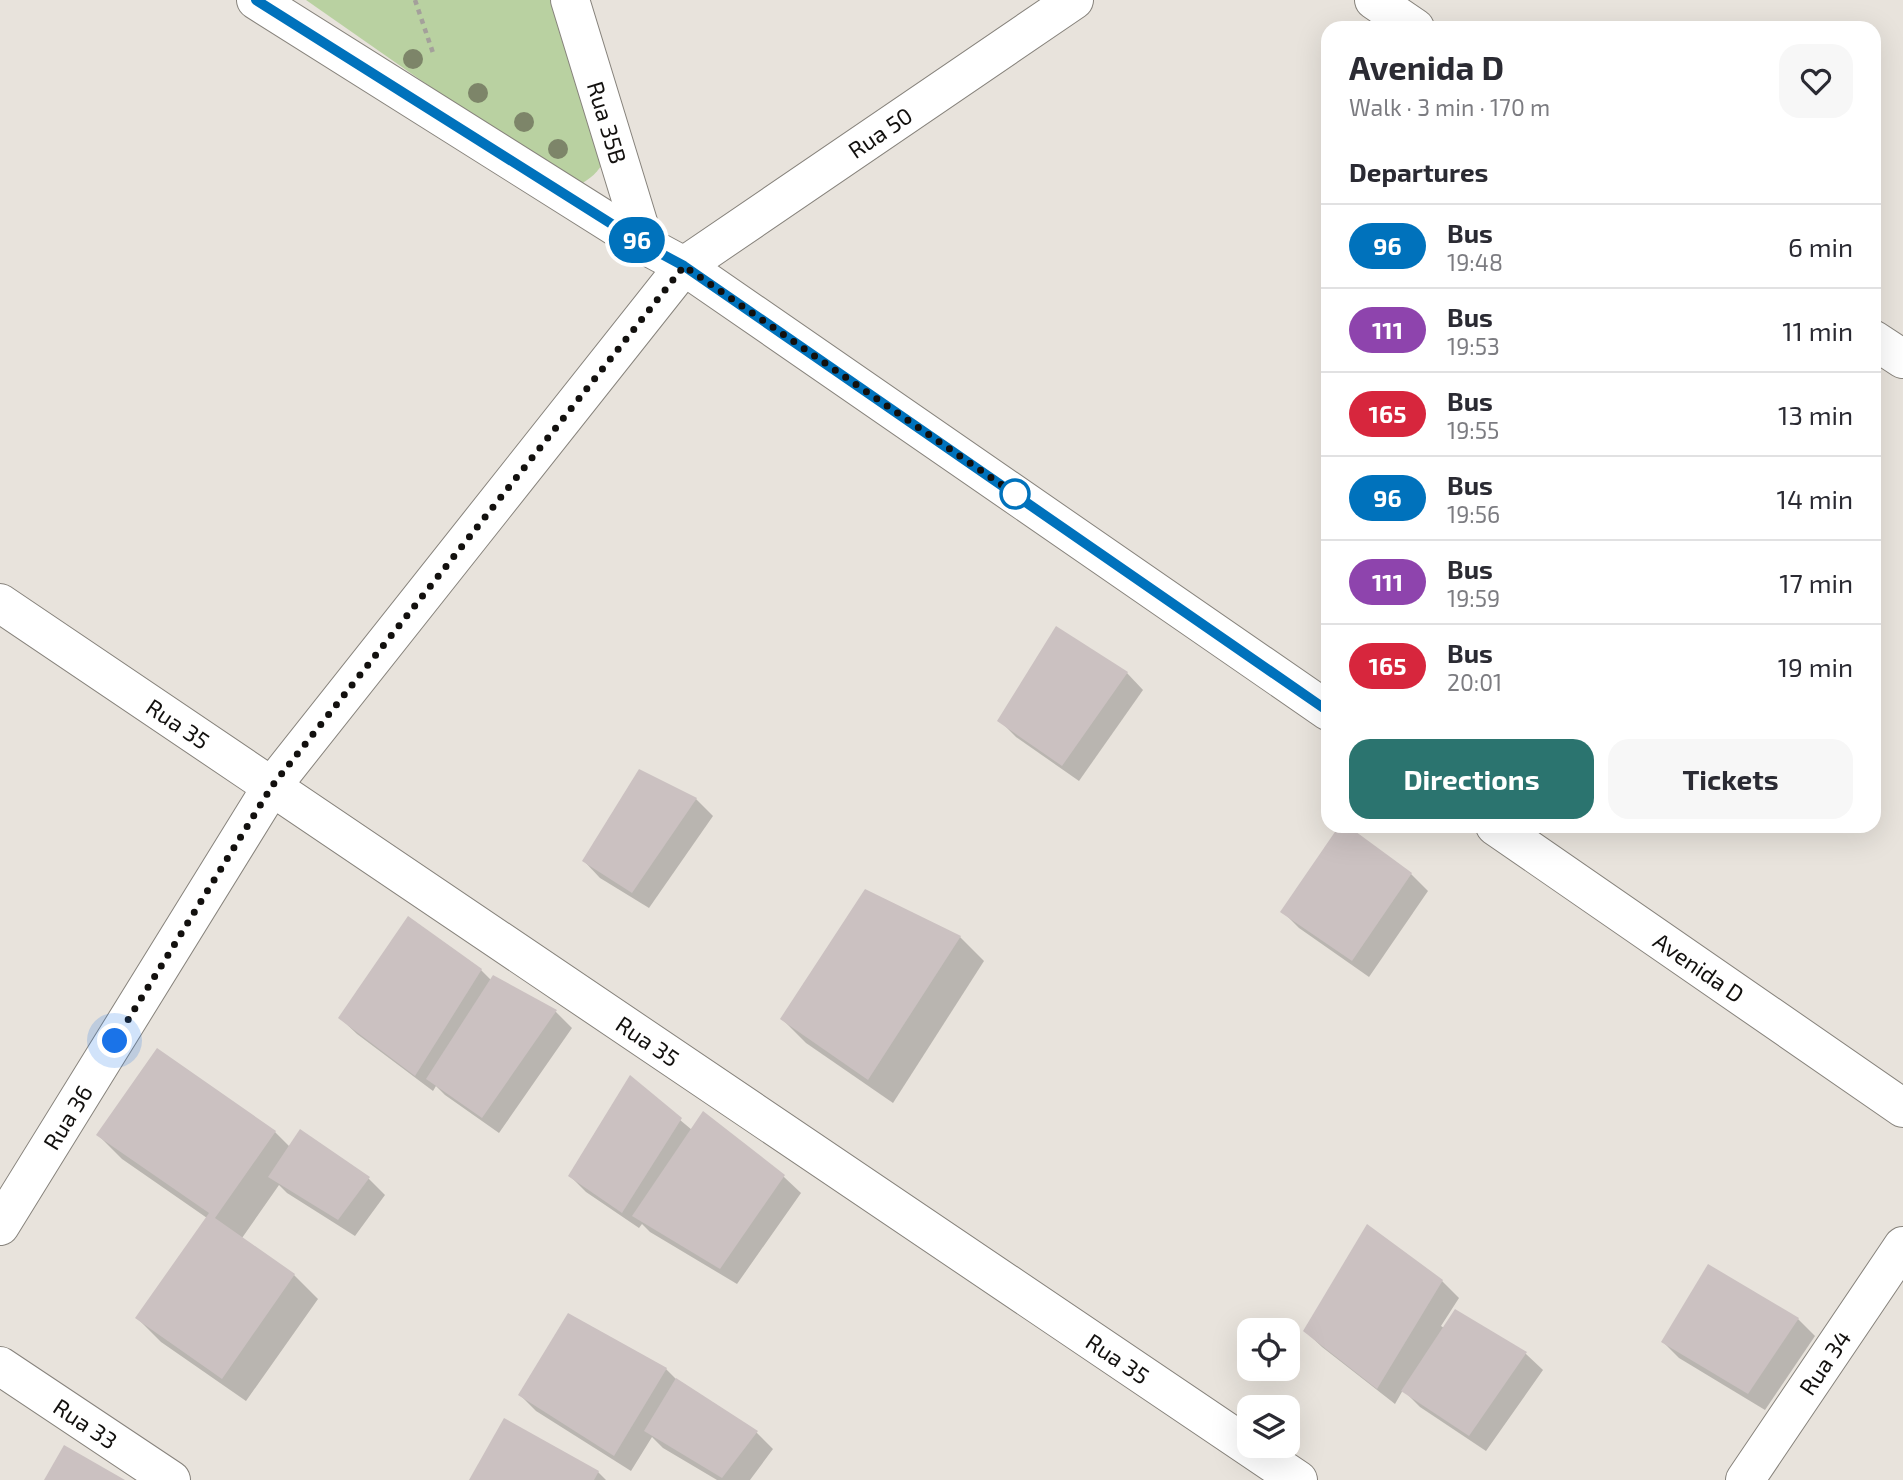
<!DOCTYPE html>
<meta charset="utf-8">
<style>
body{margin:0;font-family:"Exo 2",sans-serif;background:#f7f7f7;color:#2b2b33;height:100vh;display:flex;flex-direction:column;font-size:26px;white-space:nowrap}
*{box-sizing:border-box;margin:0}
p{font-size:23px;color:#7c7c81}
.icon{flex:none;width:38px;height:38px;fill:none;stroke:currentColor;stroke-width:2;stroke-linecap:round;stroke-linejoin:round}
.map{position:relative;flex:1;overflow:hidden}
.side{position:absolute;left:1321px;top:21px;width:560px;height:812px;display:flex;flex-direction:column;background:#fff;border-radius:21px;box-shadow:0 7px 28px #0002}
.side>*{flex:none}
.badge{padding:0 14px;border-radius:23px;font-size:24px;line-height:46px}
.fabs{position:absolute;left:1237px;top:1318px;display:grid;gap:14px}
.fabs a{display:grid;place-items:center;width:63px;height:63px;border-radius:14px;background:#fff;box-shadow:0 7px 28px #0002;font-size:35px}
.you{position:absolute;width:35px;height:35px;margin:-18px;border:5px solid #fff;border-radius:50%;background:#1a73e8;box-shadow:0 0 0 10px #1a73e833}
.map>.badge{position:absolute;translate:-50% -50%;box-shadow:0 0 0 4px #fff}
h2{padding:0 28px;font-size:26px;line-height:63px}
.round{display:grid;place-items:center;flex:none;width:74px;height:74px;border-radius:21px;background:#f7f7f7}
.head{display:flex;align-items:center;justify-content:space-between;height:119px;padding:0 28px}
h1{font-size:33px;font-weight:700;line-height:52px}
.button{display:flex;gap:14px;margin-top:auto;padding:14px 28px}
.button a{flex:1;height:80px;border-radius:21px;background:#2b746f;color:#fff;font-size:28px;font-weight:700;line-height:80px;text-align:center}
.button a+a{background:#f7f7f7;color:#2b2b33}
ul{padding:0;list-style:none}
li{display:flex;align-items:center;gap:21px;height:84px;padding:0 28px;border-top:2px solid #e1e1e2}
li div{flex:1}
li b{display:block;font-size:26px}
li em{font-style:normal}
li .badge{min-width:77px;font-weight:700;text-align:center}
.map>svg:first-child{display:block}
</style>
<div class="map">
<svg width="1903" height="1480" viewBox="0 0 1903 1480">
<rect width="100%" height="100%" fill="#e8e3dc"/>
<path fill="#b9d1a1" d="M306,0H550L606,153C602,169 594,176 581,184L565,181Z"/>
<g fill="#0003">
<path d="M1127,673L1143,690L1079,781L1016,737L999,720Z"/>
<path d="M639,772L696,799L713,816L649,908L600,878L584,861Z"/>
<path d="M1342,826H1345L1411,874L1428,891L1369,977L1299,928L1283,912Z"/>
<path d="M865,891L960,937L984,961L893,1103L806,1043L782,1019Z"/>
<path d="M481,970L492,981L556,1012L572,1028L499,1133L445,1095L436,1086L433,1091L357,1034L340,1018Z"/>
<path d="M630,1078L692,1130L703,1114L784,1177L801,1193L737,1284L650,1232L642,1224L639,1228L586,1192L570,1176Z"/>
<path d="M275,1132L290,1147L301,1132L369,1179L385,1195L355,1236L287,1193L279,1185L242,1238L294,1275L318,1299L246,1401L161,1342L137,1318L207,1218L122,1159L98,1135Z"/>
<path d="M1442,1281L1459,1298L1441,1326L1444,1328L1455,1311L1526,1354L1543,1370L1486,1451L1420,1407L1403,1390L1395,1404L1322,1347L1305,1331Z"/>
<path d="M1798,1319L1815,1336L1765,1410L1679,1358L1663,1342Z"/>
<path d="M666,1369L678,1381L756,1432L773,1449L750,1480H717L663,1448L652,1437L631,1471L536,1411L520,1395Z"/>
<path d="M598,1472L606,1480H471Z"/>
</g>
<g fill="#cbc1c1">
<path d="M1056,626L1128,672L1062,766L997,721Z"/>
<path d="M639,769L697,798L632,893L582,861Z"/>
<path d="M1339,826H1348L1412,873L1352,961L1280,912Z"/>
<path d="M865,889L961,936L868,1080L780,1019Z"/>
<path d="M408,916L482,969L415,1076L338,1018Z"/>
<path d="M493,975L557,1010L482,1118L426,1079Z"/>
<path d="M157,1048L276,1131L215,1218L295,1274L222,1379L135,1318L209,1213L96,1135Z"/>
<path d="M630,1075L682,1118L622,1213L568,1176Z"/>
<path d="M703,1111L785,1175L720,1269L632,1216Z"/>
<path d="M300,1129L370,1177L338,1220L268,1177Z"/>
<path d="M1367,1224L1443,1280L1377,1389L1303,1331Z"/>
<path d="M1708,1264L1799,1318L1748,1394L1661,1342Z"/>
<path d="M1455,1309L1527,1352L1469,1436L1401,1391Z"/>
<path d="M568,1313L667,1368L614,1456L518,1395Z"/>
<path d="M676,1378L758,1431L722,1478L644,1431Z"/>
<path d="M504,1418L599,1471L594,1480H469Z"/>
<path d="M64,1445L125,1480H44Z"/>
</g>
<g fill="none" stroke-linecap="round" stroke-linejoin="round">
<defs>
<g id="minor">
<path d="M256,0L645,245L684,266L1328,711"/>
<path id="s1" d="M570,0L645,245"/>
<path d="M1374,0L1415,28"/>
<path d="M1874,340L1903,359"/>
<path id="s2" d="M0,603L1298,1480"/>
<path id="s3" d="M1495,826L1903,1108"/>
<path id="s4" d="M0,1226L272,786L684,266L1074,0"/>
<path id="s5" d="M0,1366L171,1480"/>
<path id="s6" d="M1745,1480L1903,1246"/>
</g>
</defs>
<use href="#minor" stroke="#87837c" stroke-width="40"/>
<path stroke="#a4a09b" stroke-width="4.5" stroke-dasharray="5 5" stroke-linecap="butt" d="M415,0L433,53"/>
<use href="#minor" stroke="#fff" stroke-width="38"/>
</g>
<g fill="#7d8569">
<circle cx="413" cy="59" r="10"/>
<circle cx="478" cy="93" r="10"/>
<circle cx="524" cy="122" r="10"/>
<circle cx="558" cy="149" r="10"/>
</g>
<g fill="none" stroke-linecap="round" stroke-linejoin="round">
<defs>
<path id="line" d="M256,0L645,245L684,266L1328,711"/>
</defs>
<use href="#line" stroke="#fff" stroke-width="16"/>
<use href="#line" stroke="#0072bc" stroke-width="10"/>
<path stroke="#12100e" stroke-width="7" stroke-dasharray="0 12.6" d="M115,1041L272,786L684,266L1015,494"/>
</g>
<circle fill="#fff" stroke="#0072bc" stroke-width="3.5" cx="1015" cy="494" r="14"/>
<g text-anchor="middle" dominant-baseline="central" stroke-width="5" stroke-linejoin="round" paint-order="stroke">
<g font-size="23" fill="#12100e" stroke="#f5f0e9">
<text stroke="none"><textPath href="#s1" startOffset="128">Rua 35B</textPath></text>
<text stroke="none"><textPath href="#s4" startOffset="1418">Rua 50</textPath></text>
<text stroke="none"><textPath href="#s2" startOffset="215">Rua 35</textPath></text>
<text stroke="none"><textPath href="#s3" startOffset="248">Avenida D</textPath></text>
<text stroke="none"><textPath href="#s2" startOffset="782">Rua 35</textPath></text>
<text stroke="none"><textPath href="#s4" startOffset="128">Rua 36</textPath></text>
<text stroke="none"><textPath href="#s2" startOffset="1349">Rua 35</textPath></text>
<text stroke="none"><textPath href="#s6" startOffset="142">Rua 34</textPath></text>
<text stroke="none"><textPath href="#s5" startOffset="103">Rua 33</textPath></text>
</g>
</g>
</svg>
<div class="fabs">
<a><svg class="icon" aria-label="locate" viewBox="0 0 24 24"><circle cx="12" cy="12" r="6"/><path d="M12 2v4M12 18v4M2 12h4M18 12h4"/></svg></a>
<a><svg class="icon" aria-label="layers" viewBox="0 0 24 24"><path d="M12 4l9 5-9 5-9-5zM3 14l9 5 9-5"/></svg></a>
</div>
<div class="you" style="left:115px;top:1041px"></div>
<b class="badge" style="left:637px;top:240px;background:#0072bc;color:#fff">96</b>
<section class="side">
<div class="head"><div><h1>Avenida D</h1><p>Walk · 3 min · 170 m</p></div><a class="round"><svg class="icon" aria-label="heart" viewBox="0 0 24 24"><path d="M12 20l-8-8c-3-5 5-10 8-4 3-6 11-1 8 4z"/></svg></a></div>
<h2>Departures</h2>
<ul>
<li><span class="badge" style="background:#0072bc;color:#fff">96</span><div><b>Bus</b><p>19:48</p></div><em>6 min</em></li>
<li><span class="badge" style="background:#8e44ad;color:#fff">111</span><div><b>Bus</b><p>19:53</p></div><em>11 min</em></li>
<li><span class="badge" style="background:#d7263d;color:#fff">165</span><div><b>Bus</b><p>19:55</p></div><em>13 min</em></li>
<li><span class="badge" style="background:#0072bc;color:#fff">96</span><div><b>Bus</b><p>19:56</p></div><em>14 min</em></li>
<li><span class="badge" style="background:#8e44ad;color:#fff">111</span><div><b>Bus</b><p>19:59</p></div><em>17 min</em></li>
<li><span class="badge" style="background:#d7263d;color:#fff">165</span><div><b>Bus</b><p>20:01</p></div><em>19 min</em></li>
</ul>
<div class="button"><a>Directions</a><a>Tickets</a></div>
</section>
</div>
